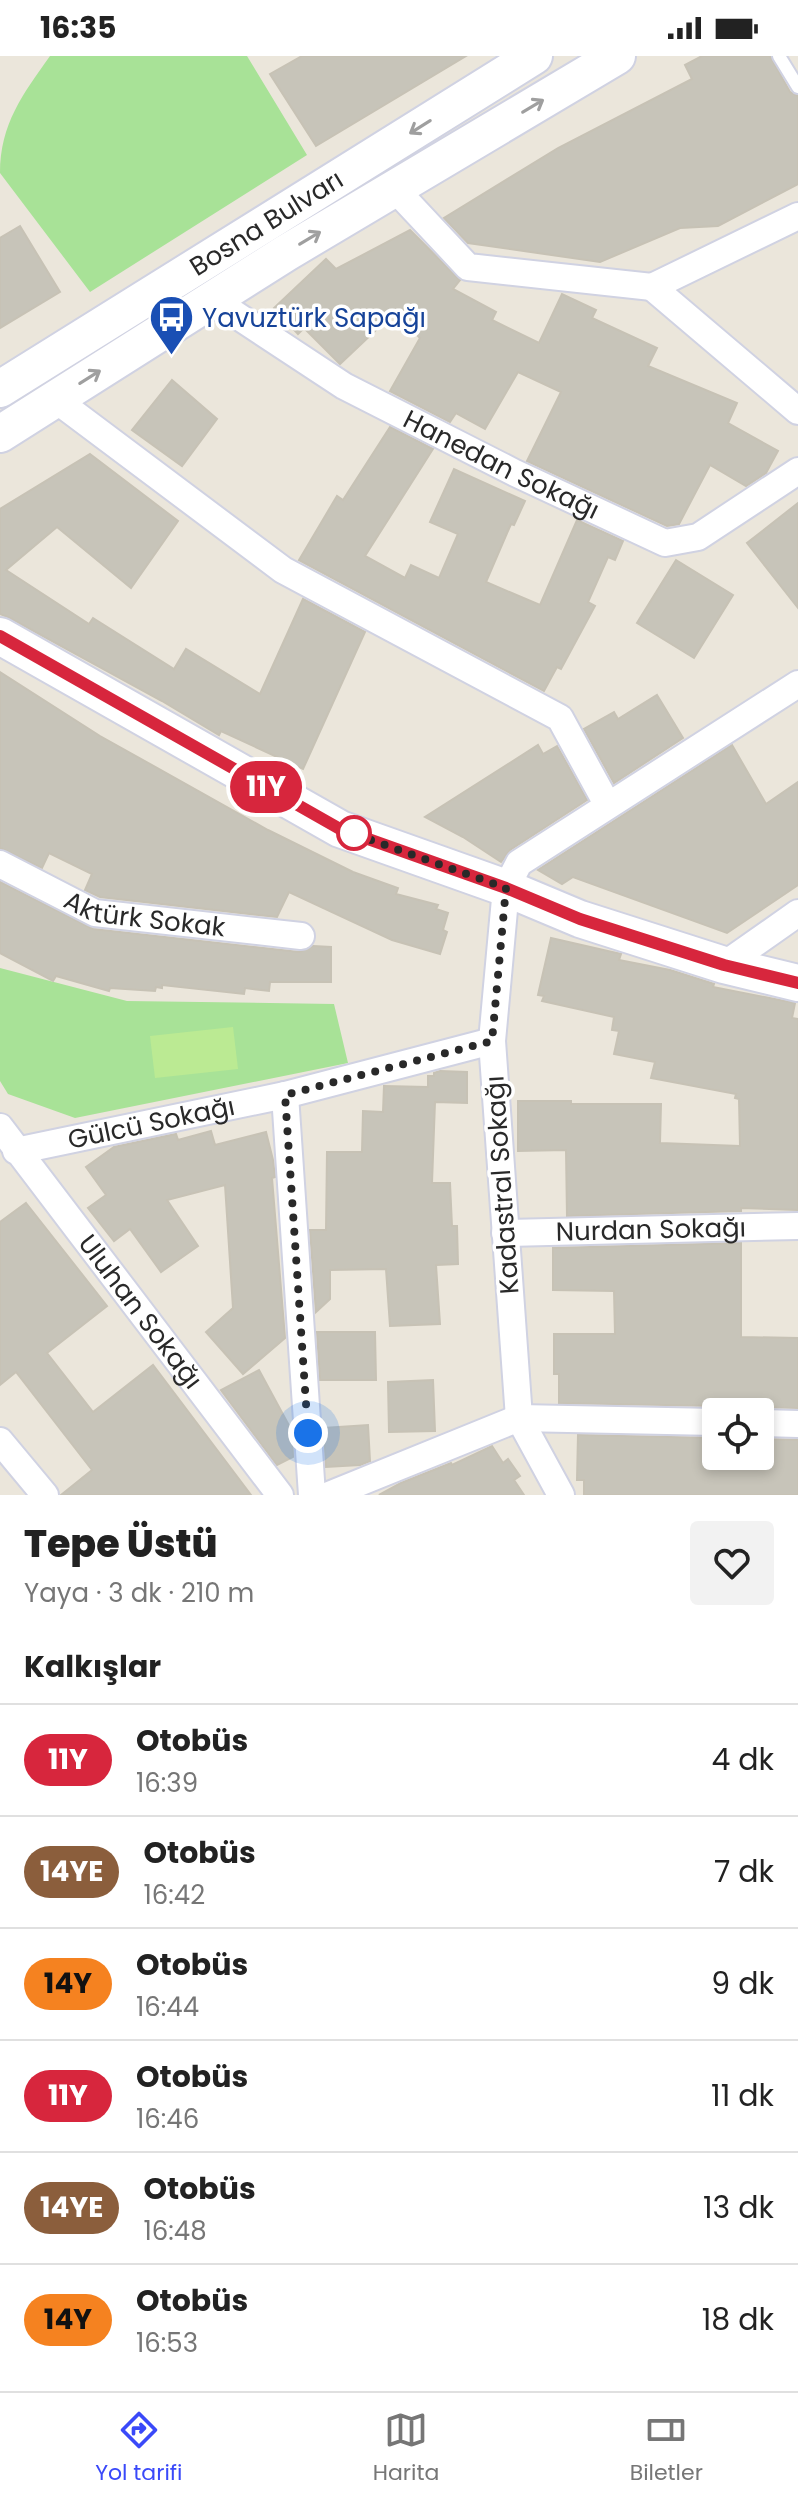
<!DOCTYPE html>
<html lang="tr">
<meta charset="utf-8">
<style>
body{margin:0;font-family:Poppins,sans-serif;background:#f2f2f2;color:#222;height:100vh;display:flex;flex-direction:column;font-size:30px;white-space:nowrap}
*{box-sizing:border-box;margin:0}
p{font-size:26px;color:#767676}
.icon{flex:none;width:44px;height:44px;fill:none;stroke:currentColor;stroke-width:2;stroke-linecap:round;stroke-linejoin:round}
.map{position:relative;height:1439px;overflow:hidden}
.side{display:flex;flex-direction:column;background:#fff;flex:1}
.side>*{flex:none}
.badge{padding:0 16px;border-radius:26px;font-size:28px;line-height:52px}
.tools{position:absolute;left:702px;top:1342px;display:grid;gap:16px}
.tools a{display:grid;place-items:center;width:72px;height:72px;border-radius:8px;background:#fff;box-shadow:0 4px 12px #0003;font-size:40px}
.you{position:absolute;width:40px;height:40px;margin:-20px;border:6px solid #fff;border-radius:50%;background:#1a73e8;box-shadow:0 0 0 12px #1a73e833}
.map>.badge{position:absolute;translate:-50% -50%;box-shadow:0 0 0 4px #fff}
h2{padding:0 24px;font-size:30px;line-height:72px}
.round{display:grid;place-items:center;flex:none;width:84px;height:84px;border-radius:8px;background:#f2f2f2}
.summary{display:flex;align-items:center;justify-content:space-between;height:136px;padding:0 24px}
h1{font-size:38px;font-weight:800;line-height:60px}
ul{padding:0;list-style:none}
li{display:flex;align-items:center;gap:24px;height:112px;padding:0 24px;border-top:2px solid #e0e0e0}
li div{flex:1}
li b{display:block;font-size:30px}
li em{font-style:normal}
li .badge{min-width:88px;font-weight:700;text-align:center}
.status{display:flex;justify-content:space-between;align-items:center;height:56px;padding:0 40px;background:#fff;direction:ltr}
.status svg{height:22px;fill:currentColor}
.tabs{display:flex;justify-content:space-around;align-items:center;height:112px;border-top:2px solid #e0e0e0;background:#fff;font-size:22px;color:#767676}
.tabs a{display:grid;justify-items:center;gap:4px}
.tabs .current{color:#3a49f9}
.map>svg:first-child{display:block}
</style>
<div class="status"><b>16:35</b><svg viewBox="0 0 49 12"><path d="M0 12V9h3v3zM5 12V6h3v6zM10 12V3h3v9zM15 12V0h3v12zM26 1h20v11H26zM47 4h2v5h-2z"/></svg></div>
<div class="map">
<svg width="798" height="1439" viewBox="0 0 798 1439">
<rect width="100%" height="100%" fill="#ebe6db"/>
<g fill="#a8e297">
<path d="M50,0H247L307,99L90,236L0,117C0,68 23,38 50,0Z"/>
<path d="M0,912L127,945L334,948L348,1007L75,1062L8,1038L0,1025Z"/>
</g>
<path fill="#bbea93" d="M233,971L238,1013L155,1022L150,980Z"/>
<g fill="#c7c4b9" stroke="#c7c2b5" stroke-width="2">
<path d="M302,0H466L316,90L270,18Z"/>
<path d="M702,0H770L790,36L798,40V128L718,170L680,172L600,206L468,187L444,162L558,92L692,23L685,9Z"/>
<path d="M20,170L60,236L0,272V182Z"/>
<path d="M410,174L460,224L453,233L496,256L492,264L539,287L562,238L596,254L592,262L657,292L648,310L737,347L728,367L778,395L766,417L746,430L710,409L679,468L667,470L527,405L561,336L518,316L485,373L456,357L450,366L390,335L420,282L394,257L340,308L304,272L298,278L274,252L326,203L336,213Z"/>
<path d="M172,324L217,363L182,410L132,374Z"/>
<path d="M390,371L433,393L365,500L405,522L411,509L439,522L458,478L430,466L454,413L525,445L514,469L511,468L486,526L540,549L577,464L623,485L615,504L608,501L588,546L595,550L561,613L557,611L544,635L299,504L337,440L343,444Z"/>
<path d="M90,398L178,465L131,532L57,471L6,514L89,568L93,562L174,613L186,593L260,638L303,543L365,576L303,713L221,675L219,679L162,645L10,562L0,558V453Z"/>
<path d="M798,447V552L747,487Z"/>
<path d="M676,504L733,539L694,602L637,567Z"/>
<path d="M0,616L100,680L268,774L353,816L398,832L396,838L438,849L436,853L448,857L443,874L447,876L440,898L392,884L289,836L277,861L100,841L85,834L92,818L49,797L42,812L0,792Z"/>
<path d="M657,639L683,682L614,727L584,673L614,656L618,663Z"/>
<path d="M538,689L543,698L557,690L587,744L510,794L501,806L463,781L425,761Z"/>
<path d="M732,689L766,748L798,726V829L727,877L573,821L562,828L538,814Z"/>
<path d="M0,826L93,873L299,896L313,890L331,891V926H270L269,935L245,932L244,938L162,929V932L156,931L155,935L110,932L109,935L56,920L53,925L0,897Z"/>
<path d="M551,882L621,898L619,904L670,914L714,928L713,931L795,947L792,962L798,963V1154L741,1152V1155L567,1160L566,1094L518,1095V1045H571V1048H661L660,1087L740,1090L739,1043L735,1042L736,1038L651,1022L655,1006L614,998L619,975L612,974L614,961L542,945L544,940L538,939Z"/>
<path d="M440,1015L467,1016V1047L435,1046L432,1127H450L452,1170H457L458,1208L436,1209L440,1268L390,1270L386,1213L330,1214V1243L316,1256L310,1174H326L327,1096H362L363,1055L383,1056L384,1030L428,1031V1020H434V1017Z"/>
<path d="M211,1075L215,1089L266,1076L273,1104L275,1121L272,1122L285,1282L243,1318L206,1276L233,1252L225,1129L167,1144L198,1190L161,1216L130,1173L114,1185L88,1152L106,1139L86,1111L114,1091L176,1078L178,1084Z"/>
<path d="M26,1147L107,1250L47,1297L93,1356L153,1309L251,1439H61L92,1414L16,1316L0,1329V1166Z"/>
<path d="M741,1187V1281L798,1282V1352L760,1351L749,1356H728L716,1350L559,1347V1318H554V1278H615L614,1235L553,1234V1192Z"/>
<path d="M317,1276H375L376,1324H320Z"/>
<path d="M259,1314L292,1375L293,1401L277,1409L221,1334Z"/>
<path d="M433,1324L435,1375L389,1376L388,1326Z"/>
<path d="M368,1369L370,1405L360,1409L326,1411L324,1372Z"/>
<path d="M578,1379L716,1382V1400H760V1383L798,1384V1439H584V1424H577Z"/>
<path d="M492,1390L503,1407L508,1403L520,1420L514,1424L524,1439H379L401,1427L451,1407L452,1409Z"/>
</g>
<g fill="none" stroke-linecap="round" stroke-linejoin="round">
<defs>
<path id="lane" d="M779,0L798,31"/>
<g id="street">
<path d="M394,132L468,211L652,231"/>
<path d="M798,160L652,231L798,355"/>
<path id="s1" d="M212,243L344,330L515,417L665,487L698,481L798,415"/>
<path d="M55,343L283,514L560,662L607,748"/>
<path id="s2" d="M0,808L95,857L301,880"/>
<path d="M724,909L798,857"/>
<path d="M285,1039L312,1439"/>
<path id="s3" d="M0,1071L280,1439"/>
<path id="s4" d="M16,1095L285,1039L492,985"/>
<path id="s5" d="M505,1177L798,1170"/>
<path d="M760,1367L798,1368"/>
<path d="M0,1385L45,1439"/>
<path d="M329,1439L519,1362L716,1366"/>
<path d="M561,1439L519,1362L492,985L506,832L519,807L798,628"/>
</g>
<g id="secondary">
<path id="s6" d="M0,333L534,0"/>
<path d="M0,378L286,197L617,0"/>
<path d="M0,580L340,773L506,832L580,863L724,909L798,927"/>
</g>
</defs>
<use href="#lane" stroke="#d0d2e2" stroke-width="16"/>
<use href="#street" stroke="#d0d2e2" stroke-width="30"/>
<use href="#secondary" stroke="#d0d2e2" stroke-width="40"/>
<use href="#lane" stroke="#fff" stroke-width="12"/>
<use href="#street" stroke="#fff" stroke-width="26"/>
<use href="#secondary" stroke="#fff" stroke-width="36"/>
</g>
<defs><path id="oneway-shaft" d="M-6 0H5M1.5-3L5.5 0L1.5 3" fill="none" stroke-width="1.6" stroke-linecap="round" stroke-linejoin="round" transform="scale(2)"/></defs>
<g stroke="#9f9f9f">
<use href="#oneway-shaft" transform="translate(533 50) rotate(-31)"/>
<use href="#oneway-shaft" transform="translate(420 71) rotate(148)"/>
<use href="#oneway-shaft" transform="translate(310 182) rotate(-31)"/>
<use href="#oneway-shaft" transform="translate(90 321) rotate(-32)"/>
</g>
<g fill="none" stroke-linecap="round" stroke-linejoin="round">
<defs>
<path id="line" d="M0,580L340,773L506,832L580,863L724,909L798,927"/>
</defs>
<use href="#line" stroke="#fff" stroke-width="18"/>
<use href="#line" stroke="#d7263d" stroke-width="12"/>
<path stroke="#292929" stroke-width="8" stroke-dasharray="0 14.4" d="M308,1377L285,1039L492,985L506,832L340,773L354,777"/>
</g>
<defs>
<symbol id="bus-pin" viewBox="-11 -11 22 30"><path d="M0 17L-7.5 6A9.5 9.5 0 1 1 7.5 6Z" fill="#1a4fb4" stroke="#fff"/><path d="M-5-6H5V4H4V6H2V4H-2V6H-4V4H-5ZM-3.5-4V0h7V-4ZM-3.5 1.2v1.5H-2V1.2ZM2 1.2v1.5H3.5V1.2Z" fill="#fff"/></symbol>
</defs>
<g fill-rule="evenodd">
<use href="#bus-pin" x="146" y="236" width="51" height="69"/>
</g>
<circle fill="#fff" stroke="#d7263d" stroke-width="4" cx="354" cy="777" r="16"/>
<g text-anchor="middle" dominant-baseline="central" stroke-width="7" stroke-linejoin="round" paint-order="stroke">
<g font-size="26" fill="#292929" stroke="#fff">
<text stroke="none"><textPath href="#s6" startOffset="314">Bosna Bulvarı</textPath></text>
<text stroke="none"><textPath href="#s1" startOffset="334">Hanedan Sokağı</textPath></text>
<text stroke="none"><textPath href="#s2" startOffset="156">Aktürk Sokak</textPath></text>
<text stroke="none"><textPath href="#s4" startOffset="138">Gülcü Sokağı</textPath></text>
<text transform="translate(502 1129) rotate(-94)">Kadastral Sokağı</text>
<text stroke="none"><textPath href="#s5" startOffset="146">Nurdan Sokağı</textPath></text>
<text stroke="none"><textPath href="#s3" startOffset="232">Uluhan Sokağı</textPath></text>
</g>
<g font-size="26" fill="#164399" stroke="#fff" text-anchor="start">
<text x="202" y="262">Yavuztürk Sapağı</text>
</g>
</g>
</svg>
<div class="tools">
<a><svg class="icon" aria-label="locate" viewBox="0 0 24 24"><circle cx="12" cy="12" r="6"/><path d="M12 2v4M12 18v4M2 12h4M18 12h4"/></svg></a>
</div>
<div class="you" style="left:308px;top:1377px"></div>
<b class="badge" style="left:266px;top:731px;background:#d7263d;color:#fff">11Y</b>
</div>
<section class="side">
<div class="summary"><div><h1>Tepe Üstü</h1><p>Yaya · 3 dk · 210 m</p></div><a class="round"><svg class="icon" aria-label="heart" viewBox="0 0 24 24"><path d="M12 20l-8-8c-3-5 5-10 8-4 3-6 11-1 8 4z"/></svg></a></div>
<h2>Kalkışlar</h2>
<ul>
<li><span class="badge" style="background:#d7263d;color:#fff">11Y</span><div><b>Otobüs</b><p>16:39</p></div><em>4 dk</em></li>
<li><span class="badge" style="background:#8b5e3c;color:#fff">14YE</span><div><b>Otobüs</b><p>16:42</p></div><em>7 dk</em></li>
<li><span class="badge" style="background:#f58220;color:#111">14Y</span><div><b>Otobüs</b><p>16:44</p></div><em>9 dk</em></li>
<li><span class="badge" style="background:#d7263d;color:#fff">11Y</span><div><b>Otobüs</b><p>16:46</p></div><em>11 dk</em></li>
<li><span class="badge" style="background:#8b5e3c;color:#fff">14YE</span><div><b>Otobüs</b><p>16:48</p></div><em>13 dk</em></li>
<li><span class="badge" style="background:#f58220;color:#111">14Y</span><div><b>Otobüs</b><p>16:53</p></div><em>18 dk</em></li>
</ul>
</section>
<nav class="tabs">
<a class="current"><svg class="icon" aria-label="directions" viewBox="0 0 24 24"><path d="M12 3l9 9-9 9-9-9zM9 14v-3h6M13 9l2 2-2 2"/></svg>Yol tarifi</a>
<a><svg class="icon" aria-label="map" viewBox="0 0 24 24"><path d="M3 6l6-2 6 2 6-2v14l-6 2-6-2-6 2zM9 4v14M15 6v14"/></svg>Harita</a>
<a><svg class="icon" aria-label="tickets" viewBox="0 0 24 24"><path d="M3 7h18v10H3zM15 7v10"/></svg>Biletler</a>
</nav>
